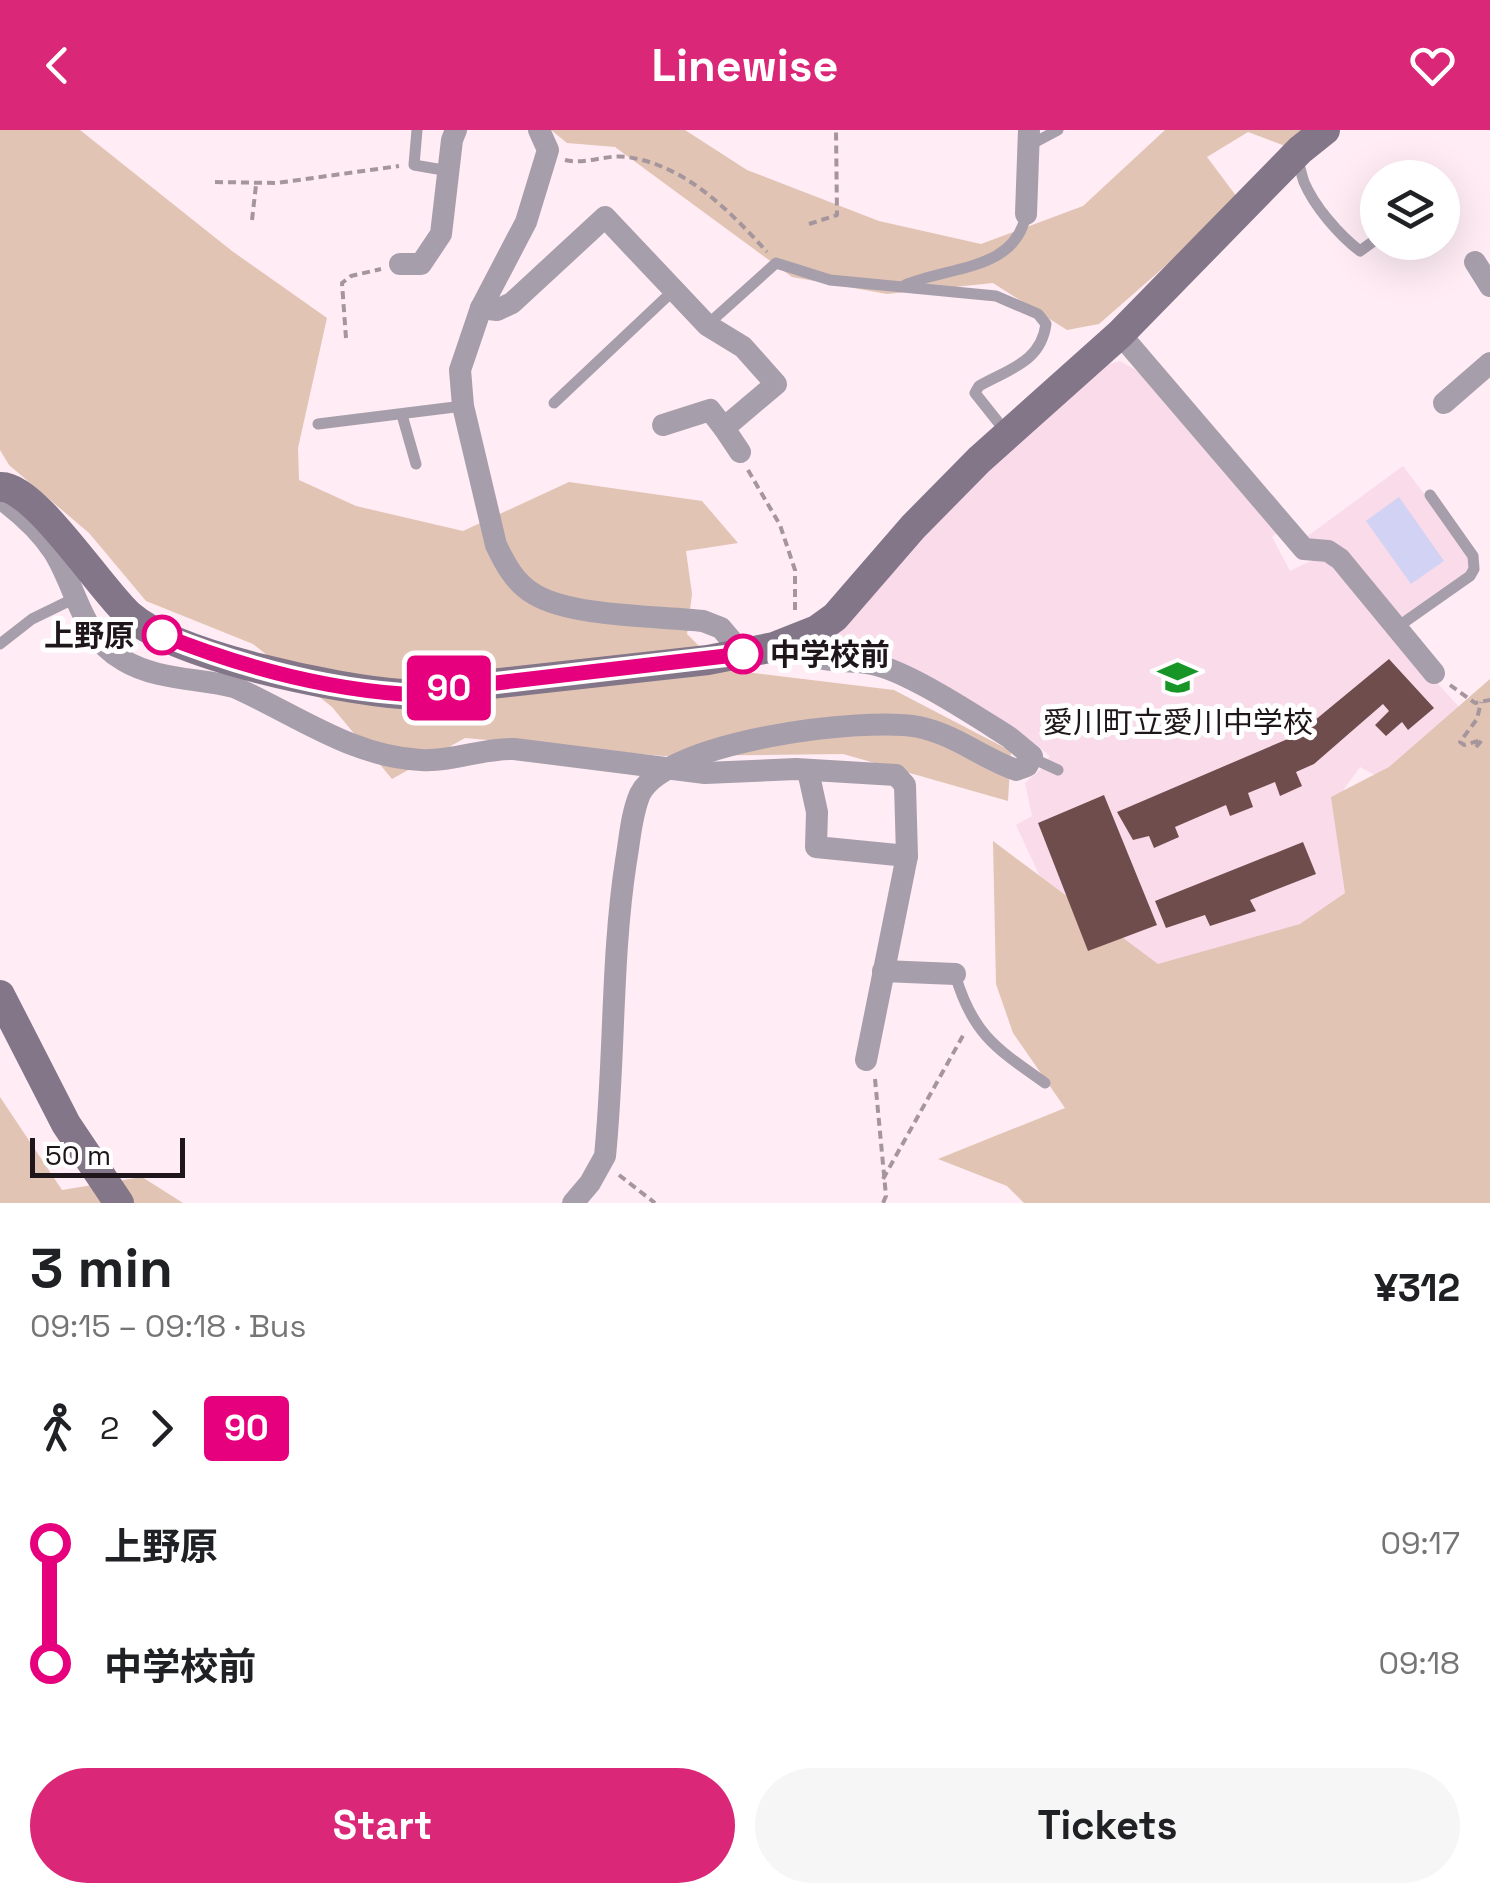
<!DOCTYPE html>
<meta charset="utf-8">
<style>
body{margin:0;font-family:"Space Grotesk","Noto Sans JP",sans-serif;background:#f6f6f6;color:#202124;height:100vh;display:flex;flex-direction:column;font-size:38px;white-space:nowrap}
*{box-sizing:border-box;margin:0}
p{font-size:32px;color:#757577}
.icon{flex:none;width:55px;height:55px;fill:none;stroke:currentColor;stroke-width:2;stroke-linecap:round;stroke-linejoin:round}
.map{position:relative;height:1073px;overflow:hidden}
.sheet{display:flex;flex-direction:column;background:#fff;flex:1}
.sheet>*{flex:none}
.badge{padding:0 20px;border-radius:8px;font-size:35px;line-height:65px}
.tools{position:absolute;left:1360px;top:30px;display:grid;gap:20px}
.tools a{display:grid;place-items:center;width:100px;height:100px;border-radius:50%;background:#fff;box-shadow:0 10px 40px #0002;font-size:50px}
.scale{position:absolute;left:30px;bottom:25px;width:155px;box-sizing:border-box;padding-left:10px;border:5px solid #1e161a;border-top:0;font-size:28px;line-height:35px;white-space:nowrap;color:#1e161a;-webkit-text-stroke:8px #fff;paint-order:stroke}
.map>.badge{position:absolute;translate:-50% -50%;box-shadow:0 0 0 5px #fff}
.legs{display:flex;align-items:center;gap:15px;height:110px;padding:0 30px;font-size:32px}
.legs p{margin-inline-start:auto}
.summary{display:flex;align-items:center;justify-content:space-between;height:170px;padding:0 30px}
h1{font-size:55px;font-weight:700;line-height:75px}
.action{display:flex;gap:20px;margin-top:auto;padding:20px 30px}
.action a{flex:1;height:115px;border-radius:60px;background:#db2777;color:#fff;font-size:40px;font-weight:700;line-height:115px;text-align:center}
.action a+a{background:#f6f6f6;color:#202124}
ul{padding:0 30px;list-style:none}
li{display:flex;align-items:center;gap:35px;height:120px;font-size:38px}
li i{display:grid;place-items:center;width:15px;height:100%;margin:0 12px;background:currentColor}
li i::after{content:'';width:25px;height:25px;margin:-12px;border:8px solid;border-radius:50%;background:#fff}
li p{margin-inline-start:auto}
li:first-child i{background:linear-gradient(#0000 50%,currentColor 0)}
li:last-child i{background:linear-gradient(currentColor 50%,#0000 0)}
header{display:flex;justify-content:space-between;align-items:center;height:130px;padding:0 30px;background:#db2777;color:#fff;font-size:45px;font-weight:700}
.map>svg:first-child{display:block}
</style>
<header><svg class="icon" aria-label="back" viewBox="0 0 24 24"><path d="M15 5l-7 7 7 7"/></svg>Linewise<svg class="icon" aria-label="heart" viewBox="0 0 24 24"><path d="M12 20l-8-8c-3-5 5-10 8-4 3-6 11-1 8 4z"/></svg></header>
<div class="map">
<svg width="1490" height="1073" viewBox="0 0 1490 1073">
<rect width="100%" height="100%" fill="#ffecf5"/>
<g fill="#fadbea">
<path d="M1120,231L1139,242L1277,403L1272,407L1290,441L1317,428L1329,434L1460,578L1384,650L1360,637L1344,659L1364,753L1332,788L1091,857L1016,695L1032,686L1025,653L1040,640L1050,626L1029,609L814,517L906,421L1096,238Z"/>
<path d="M1403,336L1466,419L1471,438L1466,446L1417,483L1399,487L1305,408Z"/>
</g>
<g fill="#e1c4b4">
<path d="M0,0H80L232,121L327,188L298,318L299,350L356,376L463,401L569,352L702,371L738,413L686,421L692,464L687,504L722,539L894,560L1011,621L1008,671L843,624L664,626L465,608L392,649L332,577L253,514L146,471L89,403L9,335L0,320Z"/>
<path d="M551,0H685L747,40L879,91L981,114L1083,76L1165,0H1306L1285,16L1248,2L1207,27L1237,67L1226,83L1099,194L1067,200L993,153L887,164L792,147L615,17L567,13Z"/>
<path d="M1490,549V1073H1024L1007,1056L938,1029L1065,978L1013,903L996,854L993,711L1158,834L1300,794L1345,763L1331,667L1389,637Z"/>
<path d="M0,967L62,1060L142,1047L183,1073H0Z"/>
</g>
<path fill="#d1d2f4" d="M1399,367L1444,431L1411,454L1366,391Z"/>
<g fill="#704d4d">
<path d="M1389,529L1434,578L1408,600L1402,592L1386,606L1375,595L1389,581L1383,574L1314,634L1296,642L1302,656L1280,666L1275,652L1248,663L1253,677L1230,686L1226,675L1175,697L1179,707L1154,718L1149,706L1133,710L1117,682L1297,605Z"/>
<path d="M1104,665L1157,795L1088,821L1038,693Z"/>
<path d="M1303,712L1316,744L1250,770L1256,781L1210,796L1205,785L1166,798L1155,771Z"/>
</g>
<g fill="none" stroke-linecap="round" stroke-linejoin="round">
<g stroke="#a5969d" stroke-width="4" stroke-dasharray="8 5" stroke-linecap="butt">
<path d="M565,30C585,35 606,24 627,27C685,35 729,80 767,122"/>
<path d="M215,52L277,53L399,36"/>
<path d="M252,90L256,55"/>
<path d="M809,94L837,85L836,0"/>
<path d="M346,208L342,153L351,146L381,139"/>
<path d="M748,340L780,395L795,440V484"/>
<path d="M1450,555L1475,573L1490,570"/>
<path d="M1476,617L1482,610L1464,615L1460,612L1477,589L1481,572"/>
<path d="M875,949L886,1066L883,1073"/>
<path d="M619,1045L655,1073"/>
<path d="M883,1049L965,902"/>
</g>
<g stroke="#a79eab" stroke-width="11">
<path d="M417,0L414,35L449,41"/>
<path d="M1028,16L1058,0"/>
<path d="M1296,29C1301,37 1301,44 1304,52C1314,76 1339,105 1360,121L1378,108"/>
<path d="M905,155C949,136 1016,141 1026,84"/>
<path d="M707,195L776,133L830,150L996,166L1038,184L1046,194C1041,232 1009,239 979,256L975,263L1006,302"/>
<path d="M554,273L675,159"/>
<path d="M402,285L416,334"/>
<path d="M318,294L463,276"/>
<path d="M1396,498L1470,446L1474,439L1473,426L1430,365"/>
<path d="M0,514L32,489L73,469"/>
<path d="M1032,628L1058,640"/>
<path d="M955,844C972,904 997,919 1045,953"/>
</g>
<g stroke="#a79eab" stroke-width="22">
<path d="M539,0L548,20L526,92L481,178L460,240L463,276L496,415C505,434 515,453 534,464C571,487 658,486 703,491L721,498L743,524"/>
<path d="M1026,84L1029,0"/>
<path d="M1475,132L1490,156"/>
<path d="M400,134H421L441,104L452,10L456,0"/>
<path d="M481,178L497,180L512,173L605,87L707,195L743,217L776,254L724,298L740,322"/>
<path d="M1120,204L1304,419L1328,421L1340,429L1434,543"/>
<path d="M1444,273L1490,233"/>
<path d="M663,295L710,280L724,298"/>
<path d="M0,368C19,382 41,402 54,422C77,459 81,506 123,530C156,550 198,548 234,557C295,584 352,627 421,630C453,632 482,618 514,619L705,643L796,639L896,645L905,655L907,726L866,930"/>
<path d="M808,641L817,682L816,717L907,726"/>
<path d="M883,841L955,844"/>
<path d="M573,1073L590,1053L605,1026C615,927 611,828 626,731C630,709 631,685 640,664C666,611 865,586 919,597C956,605 982,628 1016,640L1027,636L1032,626L1009,607C977,587 908,541 872,534C840,528 818,537 794,511"/>
</g>
<g stroke="#837689" stroke-width="30">
<path d="M0,357C33,354 101,460 129,485C177,527 337,559 401,564L708,530L774,517L817,500L835,487L913,397L979,330L1120,204L1300,20L1325,0"/>
<path d="M0,865L66,994L119,1073"/>
</g>
</g>
<g fill="none" stroke-linecap="round" stroke-linejoin="round">
<defs>
<path id="line-1" d="M162,505C237,535 320,558 402,564L743,524"/>
</defs>
<use href="#line-1" stroke="#fff" stroke-width="22"/>
<use href="#line-1" stroke="#e6007e" stroke-width="15"/>
</g>
<defs>
<symbol id="school-bare" viewBox="-9 -9 18 18"><path d="M0-5L7-2L0 1L-7-2ZM-4 1L0 2.5L4 1V4Q0 6-4 4Z" fill="#189527" stroke="#fff" stroke-width="2.5" paint-order="stroke"/></symbol>
</defs>
<g fill-rule="evenodd">
<use href="#school-bare" x="1150" y="520" width="55" height="55"/>
</g>
<g fill="#fff" stroke="#e6007e" stroke-width="5">
<circle cx="162" cy="505" r="18"/>
<circle cx="743" cy="524" r="18"/>
</g>
<g text-anchor="middle" dominant-baseline="central" stroke-width="10" stroke-linejoin="round" paint-order="stroke">
<g font-size="30" font-weight="bold" fill="#1e161a" stroke="#fff" text-anchor="end">
<text x="134" y="505">上野原</text>
<text x="770" y="524" text-anchor="start">中学校前</text>
</g>
<g font-size="30" fill="#1e161a" stroke="#fff">
<text x="1178" y="592">愛川町立愛川中学校</text>
</g>
</g>
</svg>
<div class="tools">
<a><svg class="icon" aria-label="layers" viewBox="0 0 24 24"><path d="M12 4l9 5-9 5-9-5zM3 14l9 5 9-5"/></svg></a>
</div>
<div class="scale">50 m</div>
<b class="badge" style="left:449px;top:558px;background:#e6007e;color:#fff">90</b>
</div>
<section class="sheet">
<div class="summary"><div><h1>3 min</h1><p>09:15 – 09:18 · Bus</p></div><b>¥312</b></div>
<div class="legs"><svg class="icon" aria-label="walk" viewBox="0 0 24 24"><circle cx="13" cy="4" r="2"/><path d="M13 8l-2 6 4 7M11 14l-3 7M7 12l3-4h3l4 4"/></svg>2<svg class="icon" aria-label="forward" viewBox="0 0 24 24"><path d="M9 5l7 7-7 7"/></svg><b class="badge" style="background:#e6007e;color:#fff">90</b></div>
<ul>
<li><i style="color:#e6007e"></i><b>上野原</b><p>09:17</p></li>
<li><i style="color:#e6007e"></i><b>中学校前</b><p>09:18</p></li>
</ul>
<div class="action"><a>Start</a><a>Tickets</a></div>
</section>
